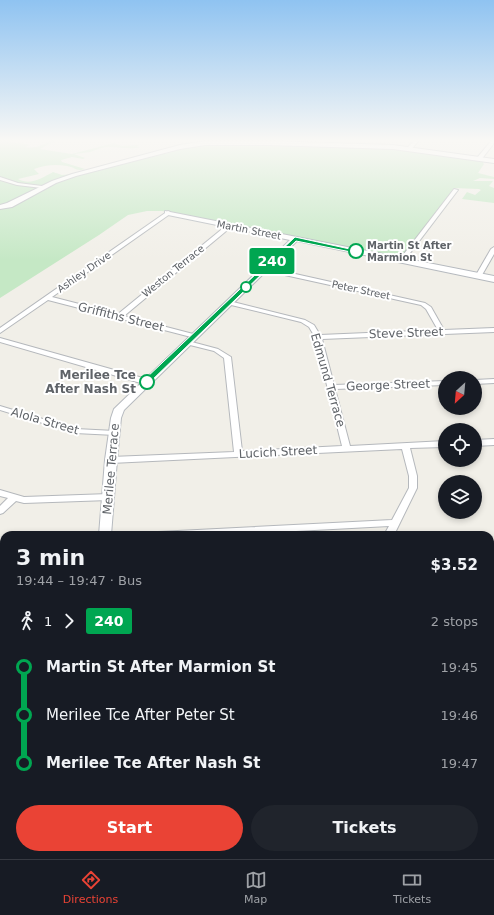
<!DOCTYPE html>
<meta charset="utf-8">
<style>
body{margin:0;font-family:"DejaVu Sans",sans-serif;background:#20242c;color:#f1f3f6;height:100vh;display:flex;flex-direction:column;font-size:15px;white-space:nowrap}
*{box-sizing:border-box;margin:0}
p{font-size:13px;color:#9ea1a6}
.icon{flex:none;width:22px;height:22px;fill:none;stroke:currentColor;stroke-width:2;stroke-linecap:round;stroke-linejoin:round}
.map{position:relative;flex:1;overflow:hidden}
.panel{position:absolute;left:0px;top:531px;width:494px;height:328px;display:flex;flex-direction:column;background:#171b24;border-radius:12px 12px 0 0;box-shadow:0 2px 6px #0003}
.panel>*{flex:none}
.badge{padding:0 8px;border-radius:3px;font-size:14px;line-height:26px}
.needle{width:26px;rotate:206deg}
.tools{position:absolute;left:438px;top:371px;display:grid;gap:8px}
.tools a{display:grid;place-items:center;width:44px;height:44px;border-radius:50%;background:#171b24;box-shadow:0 2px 6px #0003;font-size:20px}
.map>.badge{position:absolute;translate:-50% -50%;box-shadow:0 0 0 2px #fff}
.legs{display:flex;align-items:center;gap:6px;height:44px;padding:0 16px;font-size:13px}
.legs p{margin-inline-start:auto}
.summary{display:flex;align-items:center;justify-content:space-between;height:68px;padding:0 16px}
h1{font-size:22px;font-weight:800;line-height:30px}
.cta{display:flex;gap:8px;margin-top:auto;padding:8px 16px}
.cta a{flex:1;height:46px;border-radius:24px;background:#ea4335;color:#fff;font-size:16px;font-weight:800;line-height:46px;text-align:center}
.cta a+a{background:#20242c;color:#f1f3f6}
ul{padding:0 16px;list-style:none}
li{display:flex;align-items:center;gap:14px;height:48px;font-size:15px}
li i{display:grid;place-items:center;width:6px;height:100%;margin:0 5px;background:currentColor}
li i::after{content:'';width:10px;height:10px;margin:-5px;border:3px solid;border-radius:50%;background:#171b24}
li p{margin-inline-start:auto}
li:first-child i{background:linear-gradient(#0000 50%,currentColor 0)}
li:last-child i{background:linear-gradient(currentColor 50%,#0000 0)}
.tab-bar{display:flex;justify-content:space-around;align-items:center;height:56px;border-top:1px solid #363941;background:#171b24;font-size:11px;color:#9ea1a6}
.tab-bar a{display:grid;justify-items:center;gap:2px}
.tab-bar .on{color:#ea4335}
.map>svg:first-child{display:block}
</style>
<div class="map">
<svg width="494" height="859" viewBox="0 0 494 859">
<rect width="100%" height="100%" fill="#f1efe8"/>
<path fill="#e1ded6" d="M490,787L494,788V859H436L437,855H490Z"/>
<path fill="#c5e8c5" d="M0,140H14L10,142C17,144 24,143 30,145L25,147C34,149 44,145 51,140L55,141L40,149L72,154L114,143L121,146L139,145L137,147H140C131,150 121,147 111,147C104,146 97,150 90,152C85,153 80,153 74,154L85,158L83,159L72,157L61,160L62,162L85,169C76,172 75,167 67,166C55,164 45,165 34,169L39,174L18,179C30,186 42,178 53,172L62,175L84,173L164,151L197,145L229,144L389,148L484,161L483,163L484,164L478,173L494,177V179L480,178L473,181H493L489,186L494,188V203L462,199L467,192L475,195L481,190L479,189L454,188L402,256L396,257L162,211H147L128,215L99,235L0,298Z"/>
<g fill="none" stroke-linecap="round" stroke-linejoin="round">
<defs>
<g id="street">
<path d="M415,140H419L411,150H407V148Z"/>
<path d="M492,140H494V143L481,160H477V158Z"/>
<path d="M0,177L18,183L42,186L44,187L42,188L17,185L0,180Z"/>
<path d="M454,189L458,190L404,261H400V259Z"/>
<path d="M168,211L170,212V214L52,297L118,314L227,225H231V227L124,316L197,335V337L195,338L48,300L0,333V328Z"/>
<path d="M494,247V254L482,275L481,276H477L476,275L491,249Z"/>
<path d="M264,267L425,303L431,307L444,330L494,328V332L322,339L334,385L445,381V385L335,389L350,446L445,441V447L410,448L417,476V488L394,535H384L389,526L222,535H153L155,533L158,532L392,520L409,488V476L402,449L111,463L107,460L111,457L234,452L224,358L214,351L186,344L185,343L186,342L188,341L218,349L231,357L242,451L342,446L315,337L309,327L301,322L227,304V302L229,301L305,320L314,325L320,335L438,330L426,309L421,305L262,270V268Z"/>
<path d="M0,338L150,380L151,382L147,384H144L0,342Z"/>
<path d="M494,379V383L475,384V380Z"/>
<path d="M0,406L76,429L115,431L119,433L115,435L75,433L0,410Z"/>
<path d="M494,439V445L475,446V440Z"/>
<path d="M0,490L24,497L109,494L112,495L113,497L112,499L109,500L24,503L16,501L3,513L0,514V506L8,498L0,496Z"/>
<path d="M490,623L494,624V633L490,632Z"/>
<path d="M490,763L494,765V784H490Z"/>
<path d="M23,855H37L35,859H21Z"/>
<path d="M222,855H236L234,859H220Z"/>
<path d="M247,855H267L269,859H249Z"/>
</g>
<g id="secondary">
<path d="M205,141H269L393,145L494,159V163L393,149L269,145H205L180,149L76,176L56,183L12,207L0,209V205L7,203L52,181L72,174L180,145Z"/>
<path d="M165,211L494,276V282L297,241L124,410L121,418L117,460L111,535H99L105,460L111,418L114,409L290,240L168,215H165Z"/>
<path d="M494,633V656L490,657V634Z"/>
<path d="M4,654V669L0,670V655Z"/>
<path d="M417,855H435L434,859H416Z"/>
</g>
</defs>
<use href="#street" stroke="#b5b8bc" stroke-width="2"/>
<use href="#secondary" stroke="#b6babf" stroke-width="2"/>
<use href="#street" fill="#fff" fill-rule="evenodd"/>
<use href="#secondary" fill="#fff" fill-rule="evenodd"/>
</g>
<linearGradient id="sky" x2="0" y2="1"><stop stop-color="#8fc3f1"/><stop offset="0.54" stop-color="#f9f8f5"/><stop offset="1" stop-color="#f9f8f5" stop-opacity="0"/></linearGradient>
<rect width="494" height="260" fill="url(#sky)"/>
<path fill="#00a651" stroke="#fff" d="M295,237L359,251L356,253L296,241L149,383H144V380Z"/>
<g fill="#fff" stroke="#00a651" stroke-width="2">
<circle cx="356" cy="251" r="7"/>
<circle cx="246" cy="287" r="5"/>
<circle cx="147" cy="382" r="7"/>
</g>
<g text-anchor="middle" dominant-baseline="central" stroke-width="4" stroke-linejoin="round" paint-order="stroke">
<g font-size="10" fill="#5f6368" stroke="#fff">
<text transform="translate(249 230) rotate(11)">Martin Street</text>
<text transform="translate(173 271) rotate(-39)">Weston Terrace</text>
<text transform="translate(84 272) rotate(-35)">Ashley Drive</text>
<text transform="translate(361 290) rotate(12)">Peter Street</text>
</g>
<g font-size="10" font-weight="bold" fill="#5f6368" stroke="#fff" text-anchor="start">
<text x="367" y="245">Martin St After<tspan x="367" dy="12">Marmion St</tspan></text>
</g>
<g font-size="12" fill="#5f6368" stroke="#fff">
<text transform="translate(121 317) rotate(14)">Griffiths Street</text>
<text transform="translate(406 333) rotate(-2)">Steve Street</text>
<text transform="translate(328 380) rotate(74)">Edmund Terrace</text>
<text transform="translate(388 385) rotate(-2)">George Street</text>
<text transform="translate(45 421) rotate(16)">Alola Street</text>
<text transform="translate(278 452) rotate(-3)">Lucich Street</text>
<text transform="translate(111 469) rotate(-85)">Merilee Terrace</text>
</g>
<g font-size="12" font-weight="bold" fill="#5f6368" stroke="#fff" text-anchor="end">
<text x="136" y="375">Merilee Tce<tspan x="136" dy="14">After Nash St</tspan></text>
</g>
</g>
</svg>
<div class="tools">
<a><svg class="needle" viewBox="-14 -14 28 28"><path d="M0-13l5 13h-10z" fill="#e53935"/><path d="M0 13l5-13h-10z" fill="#9ea1a6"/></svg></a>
<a><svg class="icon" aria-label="locate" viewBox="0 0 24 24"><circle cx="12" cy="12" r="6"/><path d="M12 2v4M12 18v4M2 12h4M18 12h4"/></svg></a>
<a><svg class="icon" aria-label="layers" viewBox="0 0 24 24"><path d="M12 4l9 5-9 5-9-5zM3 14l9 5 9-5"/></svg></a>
</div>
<b class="badge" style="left:272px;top:261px;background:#00a651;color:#fff">240</b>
<section class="panel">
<div class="summary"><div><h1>3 min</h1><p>19:44 – 19:47 · Bus</p></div><b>$3.52</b></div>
<div class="legs"><svg class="icon" aria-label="walk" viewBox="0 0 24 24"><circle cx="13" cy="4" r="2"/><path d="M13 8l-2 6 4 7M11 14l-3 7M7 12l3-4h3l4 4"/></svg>1<svg class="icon" aria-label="forward" viewBox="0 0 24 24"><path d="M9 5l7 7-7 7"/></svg><b class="badge" style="background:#00a651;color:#fff">240</b><p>2 stops</p></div>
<ul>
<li><i style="color:#00a651"></i><b>Martin St After Marmion St</b><p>19:45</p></li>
<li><i style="color:#00a651"></i><span>Merilee Tce After Peter St</span><p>19:46</p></li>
<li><i style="color:#00a651"></i><b>Merilee Tce After Nash St</b><p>19:47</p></li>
</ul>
<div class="cta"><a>Start</a><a>Tickets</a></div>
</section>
</div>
<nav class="tab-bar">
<a class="on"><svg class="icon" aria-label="directions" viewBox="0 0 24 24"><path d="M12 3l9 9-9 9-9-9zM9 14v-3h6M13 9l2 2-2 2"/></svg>Directions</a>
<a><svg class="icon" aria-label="map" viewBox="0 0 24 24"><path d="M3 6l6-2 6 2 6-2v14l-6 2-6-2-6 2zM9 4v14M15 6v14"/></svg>Map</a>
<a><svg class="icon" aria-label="tickets" viewBox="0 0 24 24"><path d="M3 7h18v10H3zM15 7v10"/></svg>Tickets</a>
</nav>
